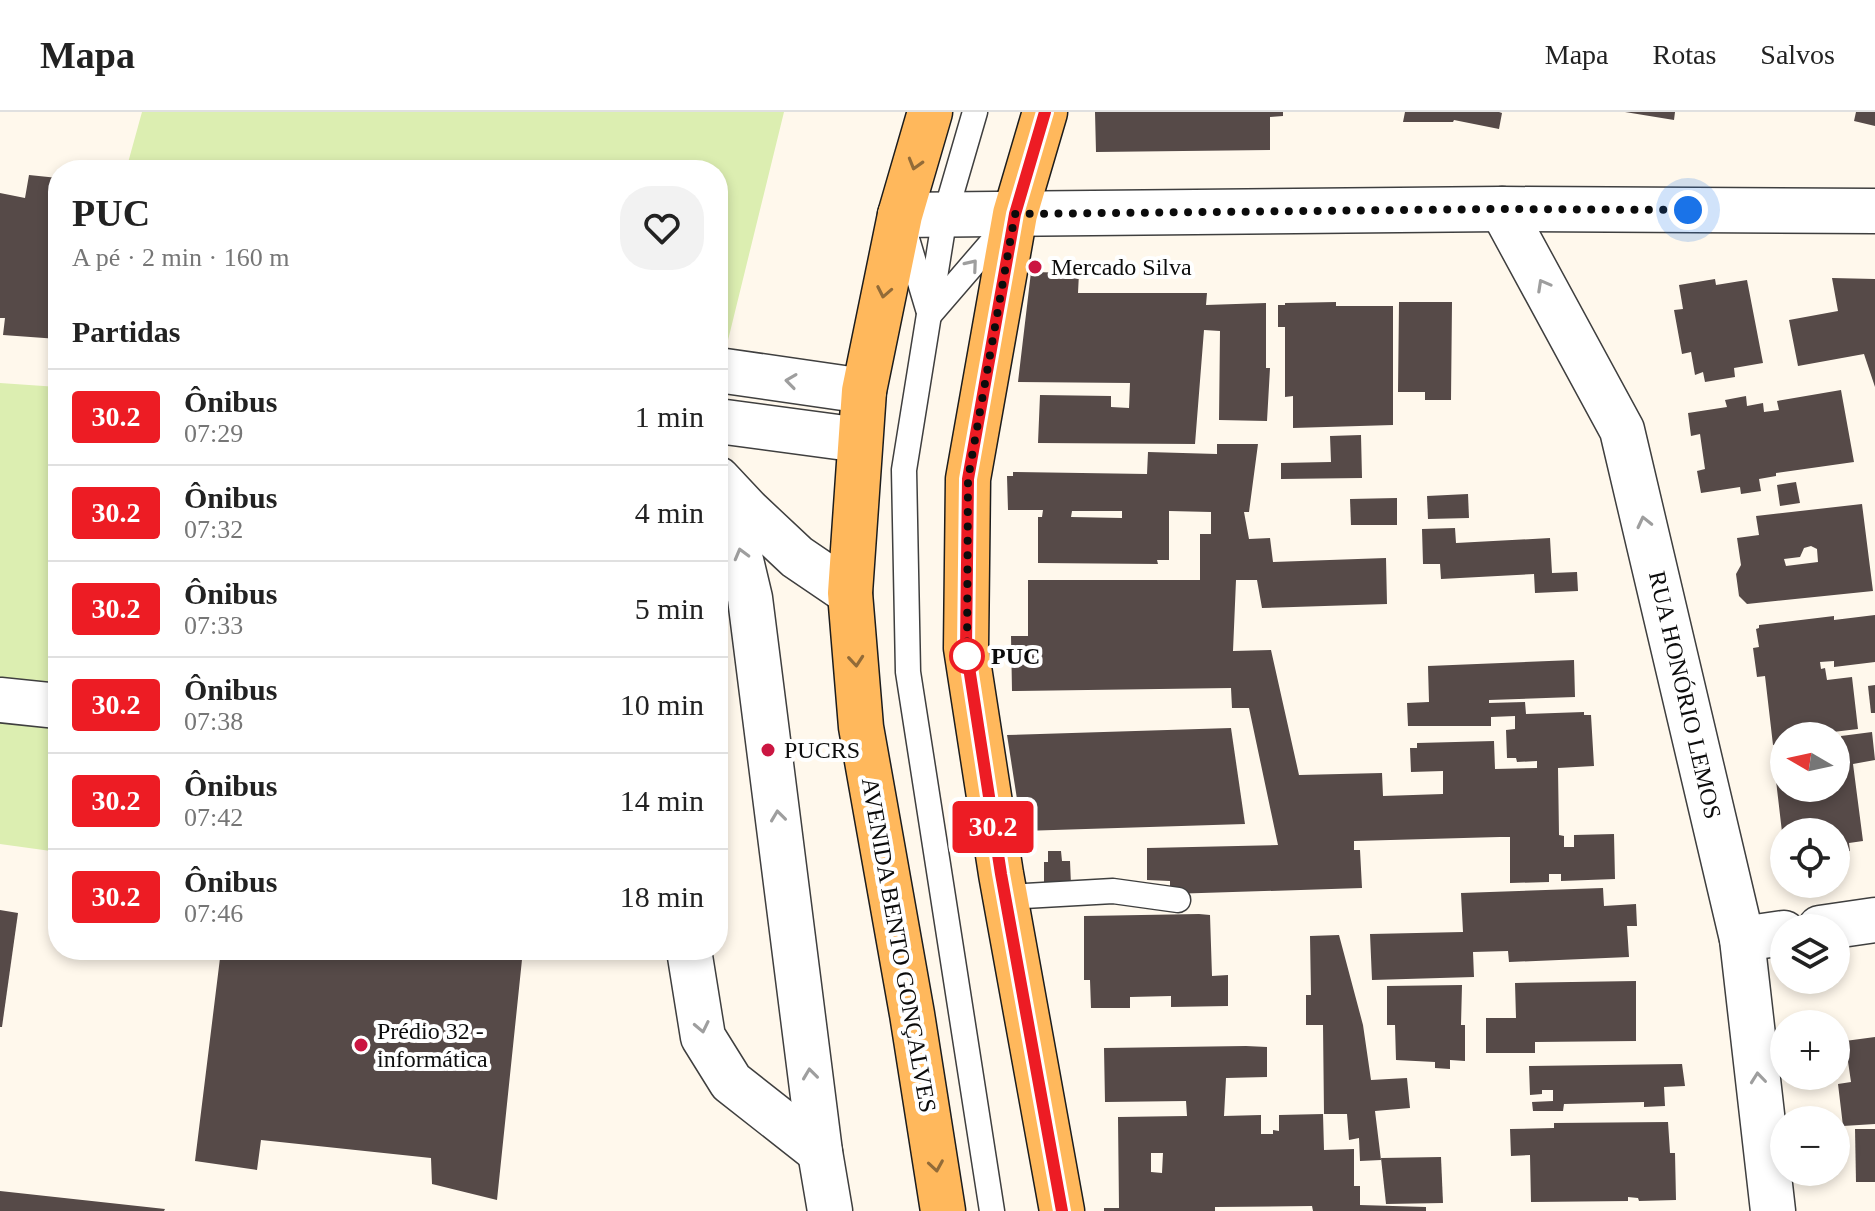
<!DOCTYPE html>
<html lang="pt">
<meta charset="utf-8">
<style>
body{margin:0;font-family:Georgia,serif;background:#f2f2f2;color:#222;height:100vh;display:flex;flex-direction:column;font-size:30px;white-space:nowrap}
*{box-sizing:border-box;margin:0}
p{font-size:26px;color:#767676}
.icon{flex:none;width:44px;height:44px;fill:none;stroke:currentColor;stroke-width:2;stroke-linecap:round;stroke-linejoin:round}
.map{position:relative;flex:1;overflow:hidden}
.side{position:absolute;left:48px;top:48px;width:680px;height:800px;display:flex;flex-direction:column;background:#fff;border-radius:32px;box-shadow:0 4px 12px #0003}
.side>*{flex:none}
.badge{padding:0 16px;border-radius:6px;font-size:28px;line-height:52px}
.needle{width:52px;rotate:279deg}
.tools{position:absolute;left:1770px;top:610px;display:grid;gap:16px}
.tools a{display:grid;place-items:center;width:80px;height:80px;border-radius:50%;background:#fff;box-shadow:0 4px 12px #0003;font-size:40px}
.you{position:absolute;width:40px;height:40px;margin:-20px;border:6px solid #fff;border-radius:50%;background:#1a73e8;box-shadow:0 0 0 12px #1a73e833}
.map>.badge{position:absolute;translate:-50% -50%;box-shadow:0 0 0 4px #fff}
h2{padding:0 24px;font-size:30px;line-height:72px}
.round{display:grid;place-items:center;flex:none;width:84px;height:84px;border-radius:32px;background:#f2f2f2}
.head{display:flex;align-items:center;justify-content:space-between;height:136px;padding:0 24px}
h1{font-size:38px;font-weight:600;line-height:60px}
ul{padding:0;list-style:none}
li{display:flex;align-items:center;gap:24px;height:96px;padding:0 24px;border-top:2px solid #e0e0e0}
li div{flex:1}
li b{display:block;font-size:30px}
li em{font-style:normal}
li .badge{min-width:88px;font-weight:700;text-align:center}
header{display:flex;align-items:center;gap:48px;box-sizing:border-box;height:112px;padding:0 40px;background:#fff;border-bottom:2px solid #e0e0e0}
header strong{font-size:38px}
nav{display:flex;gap:44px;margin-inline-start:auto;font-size:28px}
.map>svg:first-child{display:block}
</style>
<header>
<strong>Mapa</strong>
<nav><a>Mapa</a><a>Rotas</a><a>Salvos</a></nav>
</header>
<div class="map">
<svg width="1875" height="1099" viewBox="0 0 1875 1099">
<rect width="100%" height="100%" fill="#fff8ec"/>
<g fill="#dceeb1">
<path d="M142,0H784L718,269V58H126Z"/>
<path d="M0,271L58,275V740L0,732Z"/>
</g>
<g fill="#564a48" fill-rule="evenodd">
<path d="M1095,0H1283V4L1270,5V38L1096,40Z"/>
<path d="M1405,0H1499L1502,1L1499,17L1454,8L1453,10H1403Z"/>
<path d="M1625,0H1675L1674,8Z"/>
<path d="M1856,0H1875V14L1854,9Z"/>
<path d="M29,63L58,66V227L3,223L5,206H0V81L25,86Z"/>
<path d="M1031,160L1079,161L1078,181H1207L1206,193L1266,191V256H1270L1267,309L1219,308L1220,219L1204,218L1195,332L1038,331L1040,283L1111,284V295L1129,296L1130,271L1018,270Z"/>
<path d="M1832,166L1875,167V275L1864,242L1798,254L1789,208L1838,199Z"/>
<path d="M1715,167L1716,173L1747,168L1763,251L1734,256L1735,265L1705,270L1703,260L1695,263L1691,240L1682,242L1674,198L1683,197L1679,173Z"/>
<path d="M1336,190V194H1393V313L1293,316V284L1285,285V215H1278V193H1285V191Z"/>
<path d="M1399,190H1452L1451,288H1425V280H1398Z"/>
<path d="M1841,278L1854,350L1776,361V364L1759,367L1761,379L1741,382L1740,375L1701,381L1697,359L1705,357L1700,322L1691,324L1688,301L1727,295L1725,288L1746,284L1747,294L1763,291L1764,300L1779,298L1777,289Z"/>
<path d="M1361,323L1362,366L1281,367V351L1331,350L1330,324Z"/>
<path d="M1217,332H1258L1249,400H1244L1249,427L1270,426L1273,450L1386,446L1387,492L1262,496L1257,468H1236L1233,539L1271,538L1299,663L1382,661L1383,684L1443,682V659L1411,660L1410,636H1417V631L1494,629L1495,657L1537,656V649L1517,650L1516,646H1507L1506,618L1515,617V604L1491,605V614H1408L1407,591L1429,590L1428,554L1574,548L1575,585L1489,588V591L1525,590L1526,602L1584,600V603H1591L1594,654L1558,656L1559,723L1564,724V735H1574V723L1614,722L1615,767L1561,769V762H1549V770L1510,771V725H1500L1354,729V738H1360L1362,776L1170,782V769L1147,768V736L1278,733L1249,596H1232L1231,576L1012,579L1011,524H1028V468H1200V422H1211V400L1169,399V448H1157L1158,452L1038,451V405H1042L1043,398H1008L1007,364H1013V360L1147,362L1148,340L1217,342ZM1072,399H1122V406L1071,405Z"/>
<path d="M1796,370L1800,391L1780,394L1777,373Z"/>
<path d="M1468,382L1469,406L1428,407L1427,384Z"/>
<path d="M1397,386V413H1351L1350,387Z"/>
<path d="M1862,392L1873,479L1747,492L1739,484L1736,462L1741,453L1737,426L1759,423L1756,404ZM1811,434L1817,437L1818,450L1786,454L1784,447L1800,445L1804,436Z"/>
<path d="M1455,416L1456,431L1550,426L1552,461L1577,460L1578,479L1535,481L1534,462L1441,467L1440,452H1423L1422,417Z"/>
<path d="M1875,503V550L1834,555V549L1820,550L1821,557L1825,556L1827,568L1852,565L1858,617L1833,620V624H1784V631L1773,633L1765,564L1757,565L1753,536L1759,535L1756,517L1759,516V513L1834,504V508Z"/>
<path d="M1875,573V601H1871L1868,574Z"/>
<path d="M1231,616L1245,712L1022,719L1007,623Z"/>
<path d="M1872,620L1875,648L1853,652L1863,729L1849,731L1850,739L1836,741V720H1782L1775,660L1784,659V676H1836V651L1844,650L1841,624Z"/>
<path d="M1048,739H1061L1062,749H1070L1071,773H1044V750H1048Z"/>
<path d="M1603,776L1604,794L1636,792L1637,814H1627L1629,845L1509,850L1508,839L1473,840L1474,865L1372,868L1370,822L1463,820L1461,781Z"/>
<path d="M0,798L18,801L2,915H0Z"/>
<path d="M1199,802L1210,803L1212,864L1228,863V894L1171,895V884L1130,885V896H1091L1090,868H1084V804Z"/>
<path d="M1339,823L1363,913L1371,968L1407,966L1410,996L1375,999L1381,1048L1360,1049L1359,1026L1349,1028L1347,1002H1324L1323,913H1306V883H1311L1310,824Z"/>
<path d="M221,838H523L497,1088L432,1072L431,1046L261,1028L257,1058L195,1049Z"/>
<path d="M1636,869V929L1535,930V941H1486V906H1516L1515,871Z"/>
<path d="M1462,873L1461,913H1465V949L1450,948V957L1435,956V950L1396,948L1395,913H1387V874Z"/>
<path d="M1875,925V1012L1843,1014L1838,972L1851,970L1845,929Z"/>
<path d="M1246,934L1267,935V965L1226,966L1224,1004L1261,1003V1022H1273V1018L1279,1019V1003L1323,1002L1324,1038L1354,1037V1074H1360V1093L1426,1095V1099H1313L1312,1094L1215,1095V1099H1104V1096H1119L1118,1005L1187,1004L1186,989L1105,990L1104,936ZM1151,1041H1163L1162,1061L1151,1060Z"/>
<path d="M1682,952L1685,974L1664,975L1665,994L1644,995V990L1564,992L1563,999H1533L1532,990L1553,989V978H1542V982L1530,983L1529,954Z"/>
<path d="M1668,1010L1670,1041H1675L1676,1088L1639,1089L1638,1086L1628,1085V1089L1531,1090L1530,1043L1511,1044L1510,1017L1554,1016V1011Z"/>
<path d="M1855,1017H1875V1070H1856Z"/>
<path d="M1441,1045L1443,1091L1386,1092L1381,1046Z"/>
<path d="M0,1079L165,1097L164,1099H0Z"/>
</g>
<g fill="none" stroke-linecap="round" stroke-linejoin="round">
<defs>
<g id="service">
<path d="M975,0L945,103L904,358L908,560L992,1099"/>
<path d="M904,117L928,197"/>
<path d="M931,201L1006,114"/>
<path d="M1006,785L1113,779L1178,788"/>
</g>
<g id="minor">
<path d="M718,258L864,279"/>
<path d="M718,309L860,328"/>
<path d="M718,367L748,399L797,445L850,481"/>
<path d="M718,405L734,419L750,486L820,1040L830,1099"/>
<path d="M0,588L58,594"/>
<path d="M1820,816L1875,808"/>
<path d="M1742,827L1784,821"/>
<path d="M689,838L703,925L731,970L820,1040"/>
</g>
<g id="tertiary">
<path d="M1502,97L1622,318L1742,827L1773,1099"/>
<path d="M900,103L1502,97L1875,99"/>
</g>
<g id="primary">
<path d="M930,0L900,103L864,279L850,481L861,615L912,902L943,1099"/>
<path d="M1045,0L1015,102L968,367L966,536L1001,762L1062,1099"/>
</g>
</defs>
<use href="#service" stroke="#3f3f3f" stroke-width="27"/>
<use href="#minor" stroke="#3f3f3f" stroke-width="47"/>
<use href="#tertiary" stroke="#3f3f3f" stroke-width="47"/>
<use href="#primary" stroke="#1d1d1d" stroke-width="47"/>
<use href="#service" stroke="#fff" stroke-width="24"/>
<use href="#minor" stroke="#fff" stroke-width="44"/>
<use href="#tertiary" stroke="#fff" stroke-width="44"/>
<use href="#primary" stroke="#ffb85c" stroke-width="44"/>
</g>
<defs><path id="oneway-chevron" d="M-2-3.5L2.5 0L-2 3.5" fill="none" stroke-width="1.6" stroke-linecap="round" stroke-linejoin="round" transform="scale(2)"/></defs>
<g stroke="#926b38">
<use href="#oneway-chevron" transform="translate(915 52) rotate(106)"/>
<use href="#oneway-chevron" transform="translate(884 180) rotate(101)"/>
<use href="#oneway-chevron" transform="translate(856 549) rotate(85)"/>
<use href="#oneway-chevron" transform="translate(936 1054) rotate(81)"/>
</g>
<g stroke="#9e9e9e">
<use href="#oneway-chevron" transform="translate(972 153) rotate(-50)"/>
<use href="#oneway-chevron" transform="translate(1543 173) rotate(-119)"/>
<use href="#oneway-chevron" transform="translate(791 269) rotate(-172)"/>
<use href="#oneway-chevron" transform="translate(1644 410) rotate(-103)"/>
<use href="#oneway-chevron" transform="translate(741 442) rotate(-105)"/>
<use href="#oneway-chevron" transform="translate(778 704) rotate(-97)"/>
<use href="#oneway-chevron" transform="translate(702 915) rotate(78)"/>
<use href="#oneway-chevron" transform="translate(810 962) rotate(-97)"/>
<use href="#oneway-chevron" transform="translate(1758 966) rotate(-96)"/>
</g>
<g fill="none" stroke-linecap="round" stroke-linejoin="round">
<defs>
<path id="line" d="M1045,0L1015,102L968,367L966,536L1001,762L1062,1099"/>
</defs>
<use href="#line" stroke="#fff" stroke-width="18"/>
<use href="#line" stroke="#ed1c24" stroke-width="12"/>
<path stroke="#0c0c0c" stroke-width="8" stroke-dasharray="0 14.4" d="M967,544L968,367L1015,102L1502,97L1688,98"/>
</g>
<g fill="#cb1641" stroke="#fff" stroke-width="3">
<circle cx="1035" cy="155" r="8"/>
<circle cx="768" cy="638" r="8"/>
<circle cx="361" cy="933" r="8"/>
</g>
<circle fill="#fff" stroke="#ed1c24" stroke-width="4" cx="967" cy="544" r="16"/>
<g text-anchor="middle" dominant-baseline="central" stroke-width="8" stroke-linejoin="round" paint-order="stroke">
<g font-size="24" fill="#0c0c0c" stroke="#fff" text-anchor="start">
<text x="1051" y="155">Mercado Silva</text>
<text x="784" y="638">PUCRS</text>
<text x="377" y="919">Prédio 32 -<tspan x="377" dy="28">informática</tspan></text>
</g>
<g font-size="24" font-weight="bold" fill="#0c0c0c" stroke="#fff" text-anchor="start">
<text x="991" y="544">PUC</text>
</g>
<g font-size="24" fill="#0c0c0c" stroke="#fff">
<text transform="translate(1685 583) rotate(77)">RUA HONÓRIO LEMOS</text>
<text transform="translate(899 833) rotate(80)">AVENIDA BENTO GONÇALVES</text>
</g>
</g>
</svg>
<div class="tools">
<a><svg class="needle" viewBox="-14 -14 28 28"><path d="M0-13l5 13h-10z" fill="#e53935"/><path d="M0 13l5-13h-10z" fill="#767676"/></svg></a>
<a><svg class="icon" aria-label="locate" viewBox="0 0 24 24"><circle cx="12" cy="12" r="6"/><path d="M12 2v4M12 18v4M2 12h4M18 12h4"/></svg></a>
<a><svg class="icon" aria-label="layers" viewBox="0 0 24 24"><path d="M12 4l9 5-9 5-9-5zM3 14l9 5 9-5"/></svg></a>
<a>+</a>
<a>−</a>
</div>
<div class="you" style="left:1688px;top:98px"></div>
<b class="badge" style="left:993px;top:715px;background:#ed1c24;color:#fff">30.2</b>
<section class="side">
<div class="head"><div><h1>PUC</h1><p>A pé · 2 min · 160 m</p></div><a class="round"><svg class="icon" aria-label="heart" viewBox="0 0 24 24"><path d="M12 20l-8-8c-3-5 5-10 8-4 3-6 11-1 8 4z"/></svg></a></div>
<h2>Partidas</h2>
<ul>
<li><span class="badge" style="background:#ed1c24;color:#fff">30.2</span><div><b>Ônibus</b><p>07:29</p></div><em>1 min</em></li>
<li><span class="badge" style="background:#ed1c24;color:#fff">30.2</span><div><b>Ônibus</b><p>07:32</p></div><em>4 min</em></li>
<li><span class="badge" style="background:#ed1c24;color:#fff">30.2</span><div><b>Ônibus</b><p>07:33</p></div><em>5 min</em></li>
<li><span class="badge" style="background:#ed1c24;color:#fff">30.2</span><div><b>Ônibus</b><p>07:38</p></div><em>10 min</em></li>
<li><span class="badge" style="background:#ed1c24;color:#fff">30.2</span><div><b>Ônibus</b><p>07:42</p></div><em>14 min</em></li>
<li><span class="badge" style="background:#ed1c24;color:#fff">30.2</span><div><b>Ônibus</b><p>07:46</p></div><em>18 min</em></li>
</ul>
</section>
</div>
